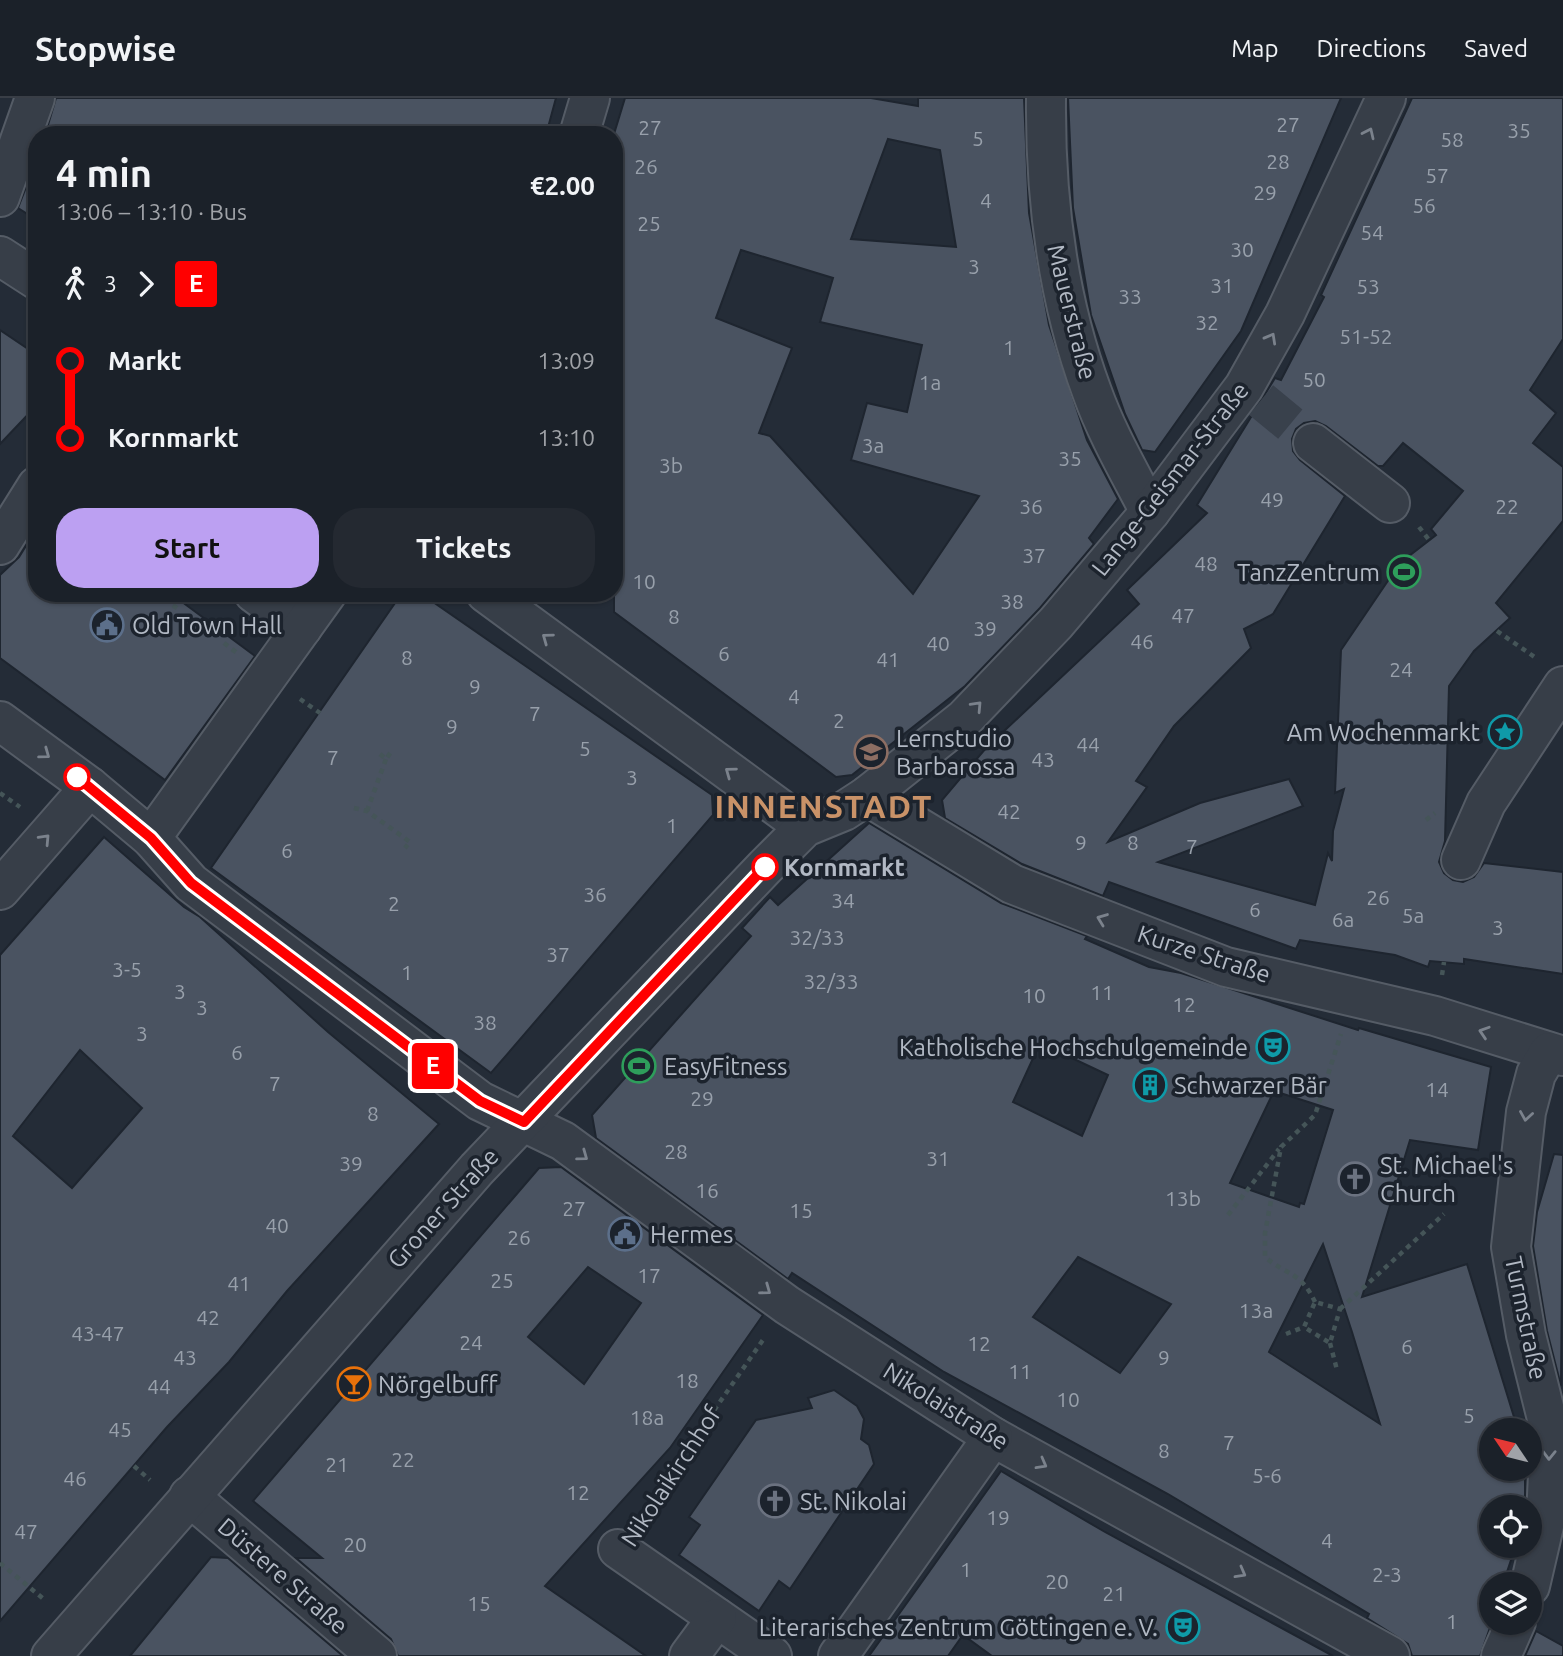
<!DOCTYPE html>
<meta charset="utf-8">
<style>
body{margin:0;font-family:Ubuntu,sans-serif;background:#242931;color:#f1f3f6;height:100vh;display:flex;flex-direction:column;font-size:26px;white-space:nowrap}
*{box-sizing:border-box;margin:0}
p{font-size:23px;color:#a0a3a8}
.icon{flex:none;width:38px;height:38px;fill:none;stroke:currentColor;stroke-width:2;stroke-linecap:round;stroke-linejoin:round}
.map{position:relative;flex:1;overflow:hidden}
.drawer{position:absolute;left:28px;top:28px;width:595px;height:476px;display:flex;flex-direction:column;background:#1b2129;border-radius:28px;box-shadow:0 2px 5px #0004,0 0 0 2px #393e46}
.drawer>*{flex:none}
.badge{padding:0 14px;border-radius:5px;font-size:24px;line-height:46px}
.needle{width:46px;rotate:305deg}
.tools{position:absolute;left:1479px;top:1320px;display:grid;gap:14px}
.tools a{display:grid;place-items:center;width:63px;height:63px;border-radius:50%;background:#1b2129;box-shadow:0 2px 5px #0004,0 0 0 2px #393e46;font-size:35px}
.map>.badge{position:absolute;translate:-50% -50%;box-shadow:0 0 0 4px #fff}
.legs{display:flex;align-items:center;gap:10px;height:77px;padding:0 28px;font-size:23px}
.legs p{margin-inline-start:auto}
.overview{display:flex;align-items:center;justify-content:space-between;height:119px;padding:0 28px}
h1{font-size:38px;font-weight:600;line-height:52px}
.action{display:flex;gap:14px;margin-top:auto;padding:14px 28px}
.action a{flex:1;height:80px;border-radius:28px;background:#bca0f2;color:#111;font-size:28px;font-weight:600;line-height:80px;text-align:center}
.action a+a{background:#242931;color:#f1f3f6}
ul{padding:0 28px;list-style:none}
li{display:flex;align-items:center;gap:24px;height:77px;font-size:26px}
li i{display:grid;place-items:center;width:10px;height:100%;margin:0 9px;background:currentColor}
li i::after{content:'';width:18px;height:18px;margin:-9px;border:5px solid;border-radius:50%;background:#1b2129}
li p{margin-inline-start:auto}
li:first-child i{background:linear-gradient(#0000 50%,currentColor 0)}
li:last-child i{background:linear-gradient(currentColor 50%,#0000 0)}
header{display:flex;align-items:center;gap:42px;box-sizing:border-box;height:98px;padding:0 35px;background:#1b2129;border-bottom:2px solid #393e46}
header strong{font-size:33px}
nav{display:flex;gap:38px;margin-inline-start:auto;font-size:24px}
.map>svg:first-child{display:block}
</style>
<header>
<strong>Stopwise</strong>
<nav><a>Map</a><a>Directions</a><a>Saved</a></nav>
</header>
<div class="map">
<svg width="1563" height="1558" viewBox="0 0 1563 1558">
<rect width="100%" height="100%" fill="#242c37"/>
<g fill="#4a5361" stroke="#1e252f" stroke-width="2" fill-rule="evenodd">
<path d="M56,0H556L546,37H45Z"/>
<path d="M625,0H871L918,8V0H1024L1029,115L1049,227L1087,342L1118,401L1089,440L1094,446L1040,510L965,588L852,677L836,679L614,514V36ZM888,41L940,52L956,149L851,141ZM741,152L833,180L820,224L922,247L907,314L867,305L851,362L979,398L913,496L770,338L759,335L792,250L716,220Z"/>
<path d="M1068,0H1341L1241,233L1155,354L1142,352L1125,316L1091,217L1073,110Z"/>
<path d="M1412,0H1563V241L1530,292L1556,315L1533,345L1563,369V423L1496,505L1510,520L1474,553L1449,588L1445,743L1439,764L1444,775L1453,782L1463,784L1474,779L1484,765L1563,774V876L1464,861V866L1430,863L1428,869L1395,857L1300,842L1296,851L1109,784L1103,798L1022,766L945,720L942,702L986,650L1139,506L1127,492L1207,415L1197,407L1275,280L1281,282L1324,199L1321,197ZM1315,323L1326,328L1378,368H1383L1403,345L1463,393L1431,431L1436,437L1400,465L1341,552L1335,695L1344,691L1333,733L1332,763L1328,755L1315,807L1158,764L1303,708L1289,681L1200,705L1108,744L1147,689L1136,683L1174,628L1251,550L1244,531L1273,516L1345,398L1300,362L1293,353L1292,341L1296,331L1304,325Z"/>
<path d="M37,61V122L18,110Z"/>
<path d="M0,232L37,257V307L0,346Z"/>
<path d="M37,430V495H170L255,558L165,682L0,560V477L19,459Z"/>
<path d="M402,495H420L712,697L713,717L491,975L211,770Z"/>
<path d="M869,725L1001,805L1087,838L1085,841L1149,869L1181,875L1358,932L1359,930L1491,969L1478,1052L1410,1042L1362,1199L1467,1166L1518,1332H1491V1370H1525V1409H1491V1447H1516L1503,1486H1491L1492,1524L1480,1558H1412L1408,1546L1367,1520L1369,1516L1168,1396L944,1274L792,1175L788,1181L596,1040L592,1017L751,838L742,830L770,799L778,807ZM1040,945L1108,977L1082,1038L1013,1004ZM1274,993L1333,1012L1304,1106L1300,1105L1299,1109L1230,1085ZM1323,1146L1352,1234L1380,1326L1269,1254ZM1078,1159L1171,1206L1120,1275L1033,1219Z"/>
<path d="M104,739L184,809L200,819L328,934L439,1026L287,1193L229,1264L167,1329L0,1523V857ZM80,952L142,1010L72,1090L13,1038Z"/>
<path d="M1554,1056L1563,1057L1561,1288L1547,1233L1533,1148L1537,1114Z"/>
<path d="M561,1069L763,1217L670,1350L545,1488L646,1558H398L391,1541L296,1460H322L253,1403L539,1070ZM588,1169L641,1205L584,1286L528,1239Z"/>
<path d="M834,1292L857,1308L864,1321L861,1341L869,1347L874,1366L790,1491L779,1483L759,1513L679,1457L700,1427L689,1419L756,1322L812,1310L808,1300Z"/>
<path d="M1001,1373L1105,1434L1333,1558H992L963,1537L948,1558H869Z"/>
<path d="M211,1459L228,1460L343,1558H130Z"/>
<path d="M1536,1533L1563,1548V1558H1525Z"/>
</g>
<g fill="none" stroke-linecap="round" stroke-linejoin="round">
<path stroke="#39414c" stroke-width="38" stroke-dasharray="38 19" stroke-linecap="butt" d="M1261,302L1313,345"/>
<defs>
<g id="minor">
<path d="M1046,0C1045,100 1057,200 1092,294C1107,336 1130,375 1150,414"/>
<path d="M579,37L590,0"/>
<path d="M0,99L35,0"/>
<path d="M0,158L37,182"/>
<path d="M1313,345L1390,405"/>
<path d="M0,447L37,388"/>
<path d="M254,495L302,530"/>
<path d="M486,495L805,729"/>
<path d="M0,623L90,689L151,740L191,785L480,1003L563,1043L787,1207L993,1339L1390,1558"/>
<path d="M867,698L1012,786L1226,869L1435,918L1563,958"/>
<path d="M151,740L327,495"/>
<path d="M1461,762L1486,705L1563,588"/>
<path d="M0,792L90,689"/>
<path d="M189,1398L377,1558"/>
<path d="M618,1451L772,1558"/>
<path d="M1530,1488L1546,1419L1550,1333L1526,1237L1511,1149L1526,1014L1536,976L1549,954"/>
<path d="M51,1558L477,1071L765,769L805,729L844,713L867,698L964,621L1056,525L1150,414L1244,289L1285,216L1386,0"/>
<path d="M689,1558L717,1520"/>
<path d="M838,1558L993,1339"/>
<path d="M1501,1558L1516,1524"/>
</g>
</defs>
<use href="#minor" stroke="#555c66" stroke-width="42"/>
<g stroke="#455558" stroke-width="4.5" stroke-dasharray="5 5" stroke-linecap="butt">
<path d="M1419,429L1429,442"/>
<path d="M157,495L178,511"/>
<path d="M1497,533L1536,560"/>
<path d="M224,545L237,555"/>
<path d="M300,601L320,615"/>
<path d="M380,656L386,661L391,654"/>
<path d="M0,695L20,709"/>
<path d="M354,710L367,713L410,744L405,750"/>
<path d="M367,713L386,661"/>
<path d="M1426,722L1435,715"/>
<path d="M1442,877L1444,864"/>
<path d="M1228,1117L1279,1051"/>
<path d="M1315,1204C1300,1173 1289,1179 1265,1159V1135L1281,1049L1315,1017L1341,936"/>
<path d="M1340,1211L1444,1116"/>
<path d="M1286,1236L1304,1229L1315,1204L1340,1211L1330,1245L1304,1229"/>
<path d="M1330,1245L1337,1272"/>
<path d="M134,1368L150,1382"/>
<path d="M640,1419L765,1239"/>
<path d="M0,1465L46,1503"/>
</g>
<use href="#minor" stroke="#373e48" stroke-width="38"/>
</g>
<defs><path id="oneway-chevron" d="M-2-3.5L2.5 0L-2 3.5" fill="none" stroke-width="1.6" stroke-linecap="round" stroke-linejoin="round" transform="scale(1.75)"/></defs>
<g stroke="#7b828c">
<use href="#oneway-chevron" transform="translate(1369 35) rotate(-65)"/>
<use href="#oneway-chevron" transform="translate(1271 240) rotate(-61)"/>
<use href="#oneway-chevron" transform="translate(547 540) rotate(-144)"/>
<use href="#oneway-chevron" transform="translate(977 608) rotate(-47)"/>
<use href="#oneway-chevron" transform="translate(45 656) rotate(36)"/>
<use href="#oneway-chevron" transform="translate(730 674) rotate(-144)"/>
<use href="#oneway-chevron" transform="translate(45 741) rotate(-47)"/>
<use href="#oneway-chevron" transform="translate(1102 821) rotate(-159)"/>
<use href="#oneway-chevron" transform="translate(1484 934) rotate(-162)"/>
<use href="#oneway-chevron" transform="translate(1526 1018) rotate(99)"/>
<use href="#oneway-chevron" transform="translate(583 1058) rotate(36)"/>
<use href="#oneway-chevron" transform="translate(766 1192) rotate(36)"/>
<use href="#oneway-chevron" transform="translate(1549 1357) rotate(91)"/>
<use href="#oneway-chevron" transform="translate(1042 1366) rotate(29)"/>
<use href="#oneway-chevron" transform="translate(1241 1475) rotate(29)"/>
</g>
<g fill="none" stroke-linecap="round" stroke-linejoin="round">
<defs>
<path id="line-1" d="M77,679L151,740L191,785L480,1003L524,1024L765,769"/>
</defs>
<use href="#line-1" stroke="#fff" stroke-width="16"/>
<use href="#line-1" stroke="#f00" stroke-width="10"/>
</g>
<defs>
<symbol id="stadium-ring" viewBox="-11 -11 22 22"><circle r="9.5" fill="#1c232d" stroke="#2e9e5b" stroke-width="1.5"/><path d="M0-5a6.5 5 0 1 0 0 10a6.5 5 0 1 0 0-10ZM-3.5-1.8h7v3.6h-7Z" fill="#2e9e5b"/></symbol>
<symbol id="civic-ring" viewBox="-11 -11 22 22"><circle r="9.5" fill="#1c232d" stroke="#5c6f8a" stroke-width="1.5"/><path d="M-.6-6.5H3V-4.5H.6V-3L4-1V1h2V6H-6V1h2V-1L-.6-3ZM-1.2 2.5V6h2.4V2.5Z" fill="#5c6f8a"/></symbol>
<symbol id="sight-ring" viewBox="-11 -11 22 22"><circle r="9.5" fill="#1c232d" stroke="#0f9aa8" stroke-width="1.5"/><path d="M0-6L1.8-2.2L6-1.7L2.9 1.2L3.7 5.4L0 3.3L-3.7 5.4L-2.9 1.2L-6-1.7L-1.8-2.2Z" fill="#0f9aa8"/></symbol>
<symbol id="university-ring" viewBox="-11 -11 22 22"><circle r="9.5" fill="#1c232d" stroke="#8d6e63" stroke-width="1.5"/><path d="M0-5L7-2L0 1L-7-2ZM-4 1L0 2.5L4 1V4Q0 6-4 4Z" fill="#8d6e63"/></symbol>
<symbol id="theatre-ring" viewBox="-11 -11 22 22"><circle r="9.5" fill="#1c232d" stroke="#0f9aa8" stroke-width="1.5"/><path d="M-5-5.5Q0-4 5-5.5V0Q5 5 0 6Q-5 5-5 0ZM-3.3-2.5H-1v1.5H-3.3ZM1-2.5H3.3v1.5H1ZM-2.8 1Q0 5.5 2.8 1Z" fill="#0f9aa8"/></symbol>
<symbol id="building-ring" viewBox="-11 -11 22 22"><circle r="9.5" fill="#1c232d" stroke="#0f9aa8" stroke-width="1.5"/><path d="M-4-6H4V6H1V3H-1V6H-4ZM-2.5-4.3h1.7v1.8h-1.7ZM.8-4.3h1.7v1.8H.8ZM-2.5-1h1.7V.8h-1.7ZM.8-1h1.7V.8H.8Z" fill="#0f9aa8"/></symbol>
<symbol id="church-ring" viewBox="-11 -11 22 22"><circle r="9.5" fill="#1c232d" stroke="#6b7280" stroke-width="1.5"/><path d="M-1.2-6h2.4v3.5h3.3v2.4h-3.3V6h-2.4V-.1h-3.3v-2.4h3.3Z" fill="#6b7280"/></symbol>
<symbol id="bar-ring" viewBox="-11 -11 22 22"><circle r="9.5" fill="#1c232d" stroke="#e8710a" stroke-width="1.5"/><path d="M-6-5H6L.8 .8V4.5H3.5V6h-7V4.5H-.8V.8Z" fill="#e8710a"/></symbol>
</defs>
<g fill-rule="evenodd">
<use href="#stadium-ring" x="1385" y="455" width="38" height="38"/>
<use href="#civic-ring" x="88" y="508" width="38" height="38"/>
<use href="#sight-ring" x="1486" y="615" width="38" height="38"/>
<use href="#university-ring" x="852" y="635" width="38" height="38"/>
<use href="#theatre-ring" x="1254" y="930" width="38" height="38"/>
<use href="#stadium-ring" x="620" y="949" width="38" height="38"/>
<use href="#building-ring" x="1131" y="968" width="38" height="38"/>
<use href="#church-ring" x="1336" y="1062" width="38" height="38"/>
<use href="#civic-ring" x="606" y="1117" width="38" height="38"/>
<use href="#bar-ring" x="335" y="1267" width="38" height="38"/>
<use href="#church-ring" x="756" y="1384" width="38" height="38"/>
<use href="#theatre-ring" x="1164" y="1510" width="38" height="38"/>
</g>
<g fill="#fff" stroke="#f00" stroke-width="3.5">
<circle cx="77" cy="679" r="12"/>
<circle cx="765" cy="769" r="12"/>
</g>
<g text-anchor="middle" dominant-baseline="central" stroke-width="7" stroke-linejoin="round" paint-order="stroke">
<g font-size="21" fill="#98a0ab">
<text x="1288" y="26">27</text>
<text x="650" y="29">27</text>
<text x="1519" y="32">35</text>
<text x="978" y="40">5</text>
<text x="1452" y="41">58</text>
<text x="1278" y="63">28</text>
<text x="646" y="68">26</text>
<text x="1437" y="77">57</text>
<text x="1265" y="94">29</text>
<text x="986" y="102">4</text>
<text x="1424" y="107">56</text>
<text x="649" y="125">25</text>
<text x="1372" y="134">54</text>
<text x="1242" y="151">30</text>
<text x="974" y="168">3</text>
<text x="1222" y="187">31</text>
<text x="1368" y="188">53</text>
<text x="1130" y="198">33</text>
<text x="1207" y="224">32</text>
<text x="1366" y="238">51-52</text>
<text x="1009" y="249">1</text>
<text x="1314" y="281">50</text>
<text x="930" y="284">1a</text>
<text x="873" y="347">3a</text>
<text x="1070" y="360">35</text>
<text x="671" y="367">3b</text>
<text x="1272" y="401">49</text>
<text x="1031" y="408">36</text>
<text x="1507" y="408">22</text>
<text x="1034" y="457">37</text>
<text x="1206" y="465">48</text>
<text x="644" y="483">10</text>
<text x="1012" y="503">38</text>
<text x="1183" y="517">47</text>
<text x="674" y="518">8</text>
<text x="985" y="530">39</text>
<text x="1142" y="543">46</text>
<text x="938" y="545">40</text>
<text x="724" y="555">6</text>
<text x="407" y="559">8</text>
<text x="888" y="561">41</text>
<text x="1401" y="571">24</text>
<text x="475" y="588">9</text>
<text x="794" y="598">4</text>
<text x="535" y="615">7</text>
<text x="839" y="622">2</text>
<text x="452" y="628">9</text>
<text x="1088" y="646">44</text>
<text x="585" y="650">5</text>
<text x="333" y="659">7</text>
<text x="1043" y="661">43</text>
<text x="632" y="679">3</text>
<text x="1009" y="713">42</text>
<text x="672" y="727">1</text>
<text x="1081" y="744">9</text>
<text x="1133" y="744">8</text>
<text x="1192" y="748">7</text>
<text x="287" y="752">6</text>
<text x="595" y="796">36</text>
<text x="1378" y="799">26</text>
<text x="843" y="802">34</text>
<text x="394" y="805">2</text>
<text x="1255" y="811">6</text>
<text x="1413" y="817">5a</text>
<text x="1343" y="821">6a</text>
<text x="1498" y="829">3</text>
<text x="817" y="839">32/33</text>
<text x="558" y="856">37</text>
<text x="127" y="871">3-5</text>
<text x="407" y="874">1</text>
<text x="831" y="883">32/33</text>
<text x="180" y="893">3</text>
<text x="1102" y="894">11</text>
<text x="1034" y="897">10</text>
<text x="1184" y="906">12</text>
<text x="202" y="909">3</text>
<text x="485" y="924">38</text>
<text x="142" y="935">3</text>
<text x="237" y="954">6</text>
<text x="275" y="985">7</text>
<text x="1437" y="991">14</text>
<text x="702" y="1000">29</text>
<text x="373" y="1015">8</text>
<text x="676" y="1053">28</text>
<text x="938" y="1060">31</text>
<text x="351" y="1065">39</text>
<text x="707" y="1092">16</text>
<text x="1183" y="1100">13b</text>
<text x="574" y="1110">27</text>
<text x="801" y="1112">15</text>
<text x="277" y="1127">40</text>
<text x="519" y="1139">26</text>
<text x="649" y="1177">17</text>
<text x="502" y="1182">25</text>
<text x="239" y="1185">41</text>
<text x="1256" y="1212">13a</text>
<text x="208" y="1219">42</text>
<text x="98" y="1235">43-47</text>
<text x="471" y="1244">24</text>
<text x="979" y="1245">12</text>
<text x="1407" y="1248">6</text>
<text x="185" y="1259">43</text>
<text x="1164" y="1259">9</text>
<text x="1020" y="1273">11</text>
<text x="687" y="1282">18</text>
<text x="159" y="1288">44</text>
<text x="1068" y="1301">10</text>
<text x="1469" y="1317">5</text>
<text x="647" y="1319">18a</text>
<text x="120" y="1331">45</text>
<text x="1229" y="1344">7</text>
<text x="1164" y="1352">8</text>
<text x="403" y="1361">22</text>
<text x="337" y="1366">21</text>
<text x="1267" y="1377">5-6</text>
<text x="75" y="1380">46</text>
<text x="578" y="1394">12</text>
<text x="998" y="1419">19</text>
<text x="26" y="1433">47</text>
<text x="1327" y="1442">4</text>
<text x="355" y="1446">20</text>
<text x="966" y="1471">1</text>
<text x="1387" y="1476">2-3</text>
<text x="1057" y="1483">20</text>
<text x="1114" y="1495">21</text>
<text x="479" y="1505">15</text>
<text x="1452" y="1523">1</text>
</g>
<g font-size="24" fill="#b2b9c4" stroke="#1c232d">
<text transform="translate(1072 214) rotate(76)">Mauerstraße</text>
<text transform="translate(1170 381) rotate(-52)">Lange-Geismar-Straße</text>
<text transform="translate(1204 856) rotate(18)">Kurze Straße</text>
<text transform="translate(443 1110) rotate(-48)">Groner Straße</text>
<text transform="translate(1526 1220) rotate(78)">Turmstraße</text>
<text transform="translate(946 1308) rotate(32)">Nikolaistraße</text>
<text transform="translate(671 1378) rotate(-57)">Nikolaikirchhof</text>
<text transform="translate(283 1478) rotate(41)">Düstere Straße</text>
</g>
<g font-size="24" fill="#b2b9c4" stroke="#1c232d" text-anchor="start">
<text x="1380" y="474" text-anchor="end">TanzZentrum</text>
<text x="132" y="527">Old Town Hall</text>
<text x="1480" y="634" text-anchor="end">Am Wochenmarkt</text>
<text x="896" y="640">Lernstudio<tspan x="896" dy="28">Barbarossa</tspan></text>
<text x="1248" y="949" text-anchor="end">Katholische Hochschulgemeinde</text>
<text x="664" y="968">EasyFitness</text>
<text x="1174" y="987">Schwarzer Bär</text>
<text x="1380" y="1067">St. Michael's<tspan x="1380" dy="28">Church</tspan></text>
<text x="650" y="1136">Hermes</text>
<text x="378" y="1286">Nörgelbuff</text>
<text x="800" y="1403">St. Nikolai</text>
<text x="1158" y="1529" text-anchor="end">Literarisches Zentrum Göttingen e. V.</text>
</g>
<g font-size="24" font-weight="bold" fill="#b2b9c4" stroke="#1c232d" text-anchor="start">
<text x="784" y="769">Kornmarkt</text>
</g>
<g font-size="32" font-weight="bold" letter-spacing="2" fill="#c99268" stroke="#1c232d">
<text x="824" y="708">INNENSTADT</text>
</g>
</g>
</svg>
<div class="tools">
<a><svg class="needle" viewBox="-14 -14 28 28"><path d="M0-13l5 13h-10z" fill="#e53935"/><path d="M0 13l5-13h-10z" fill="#a0a3a8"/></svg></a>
<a><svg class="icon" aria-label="locate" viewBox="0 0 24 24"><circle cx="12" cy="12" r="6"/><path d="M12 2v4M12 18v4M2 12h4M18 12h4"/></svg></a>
<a><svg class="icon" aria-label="layers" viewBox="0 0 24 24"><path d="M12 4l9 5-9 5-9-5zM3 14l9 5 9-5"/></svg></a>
</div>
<b class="badge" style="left:433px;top:968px;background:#f00;color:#fff">E</b>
<section class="drawer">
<div class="overview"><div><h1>4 min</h1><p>13:06 – 13:10 · Bus</p></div><b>€2.00</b></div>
<div class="legs"><svg class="icon" aria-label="walk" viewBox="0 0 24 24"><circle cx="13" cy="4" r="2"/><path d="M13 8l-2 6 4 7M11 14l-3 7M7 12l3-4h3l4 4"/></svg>3<svg class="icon" aria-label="forward" viewBox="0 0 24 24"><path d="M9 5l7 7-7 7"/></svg><b class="badge" style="background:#f00;color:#fff">E</b></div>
<ul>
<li><i style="color:#f00"></i><b>Markt</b><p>13:09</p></li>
<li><i style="color:#f00"></i><b>Kornmarkt</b><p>13:10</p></li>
</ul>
<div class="action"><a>Start</a><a>Tickets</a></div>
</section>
</div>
